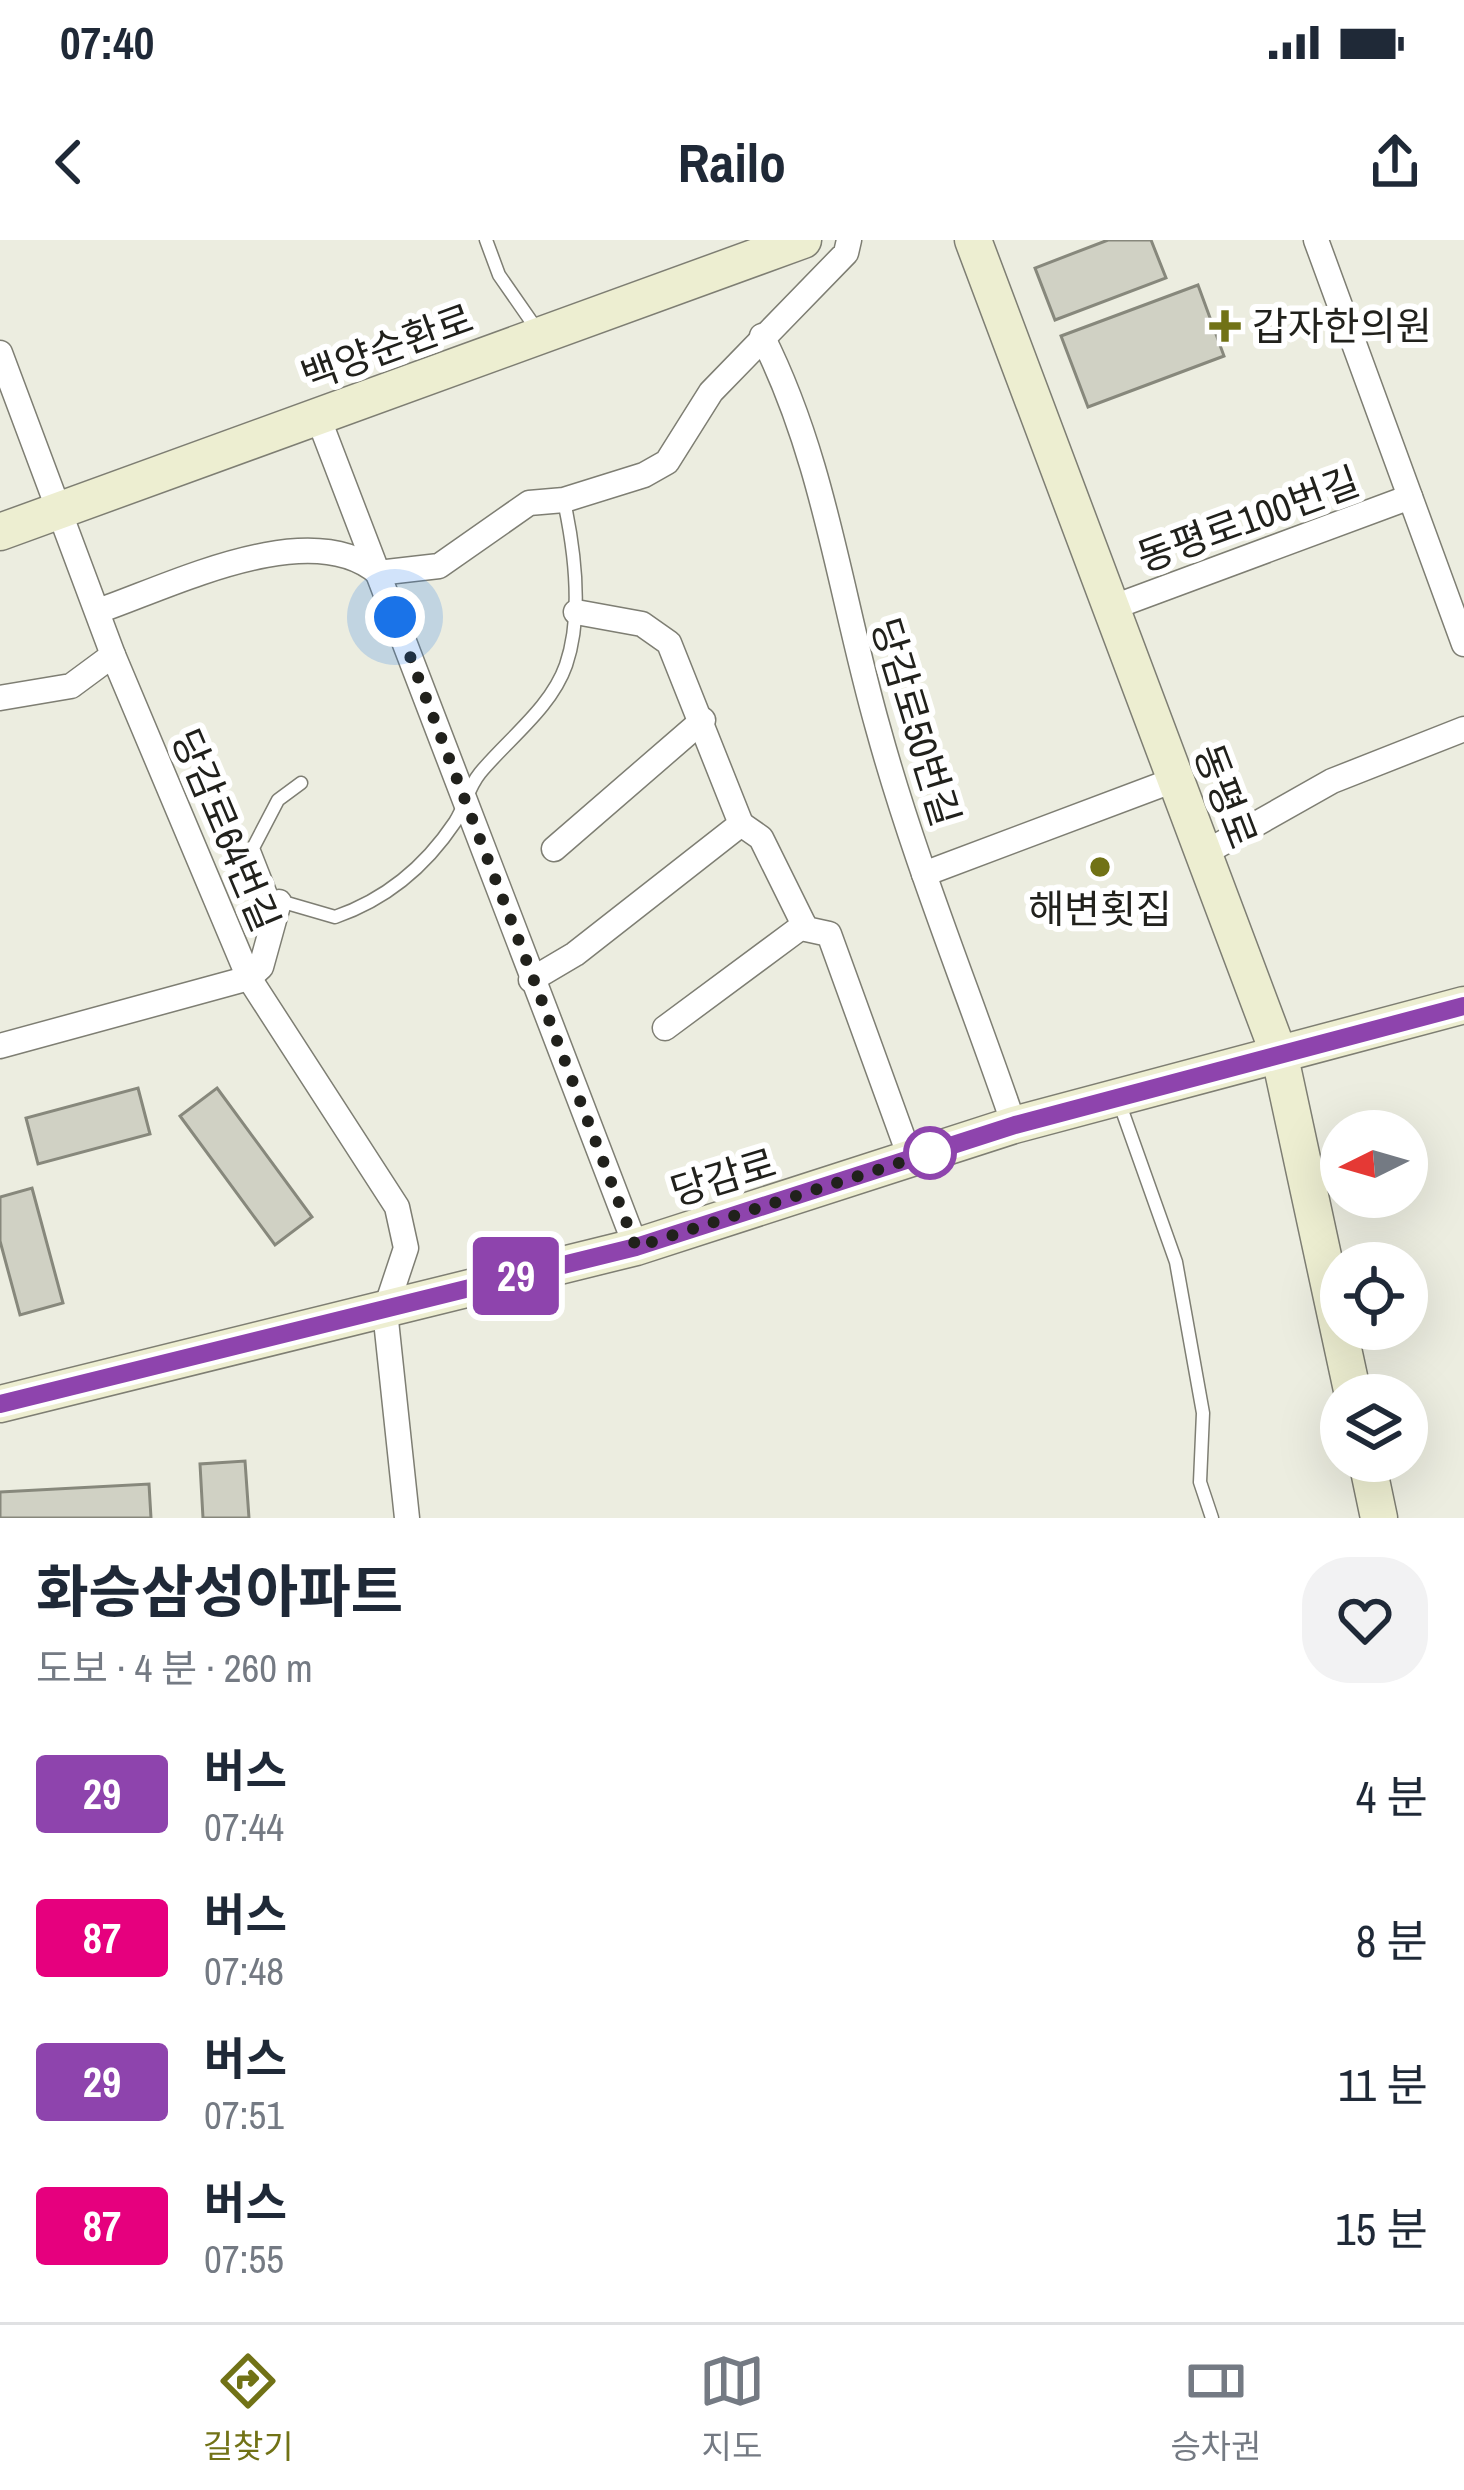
<!DOCTYPE html>
<html lang="ko">
<meta charset="utf-8">
<style>
body{margin:0;font-family:"Archivo Narrow","Noto Sans KR",sans-serif;background:#f2f2f3;color:#1f2937;height:100vh;display:flex;flex-direction:column;font-size:45px;white-space:nowrap}
*{box-sizing:border-box;margin:0}
p{font-size:39px;color:#747a83}
.icon{flex:none;width:66px;height:66px;fill:none;stroke:currentColor;stroke-width:2;stroke-linecap:round;stroke-linejoin:round}
.map{position:relative;height:1278px;overflow:hidden}
.drawer{display:flex;flex-direction:column;background:#fff;flex:1}
.drawer>*{flex:none}
.badge{padding:0 24px;border-radius:9px;font-size:42px;line-height:78px}
.needle{width:78px;rotate:265deg}
.fabs{position:absolute;left:1320px;top:870px;display:grid;gap:24px}
.fabs a{display:grid;place-items:center;width:108px;height:108px;border-radius:50%;background:#fff;box-shadow:0 12px 48px #0002;font-size:60px}
.you{position:absolute;width:60px;height:60px;margin:-30px;border:9px solid #fff;border-radius:50%;background:#1a73e8;box-shadow:0 0 0 18px #1a73e833}
.map>.badge{position:absolute;translate:-50% -50%;box-shadow:0 0 0 6px #fff}
.round{display:grid;place-items:center;flex:none;width:126px;height:126px;border-radius:48px;background:#f2f2f3}
.head{display:flex;align-items:center;justify-content:space-between;height:204px;padding:0 36px}
h1{font-size:57px;font-weight:700;line-height:90px}
ul{padding:0;list-style:none}
li{display:flex;align-items:center;gap:36px;height:144px;padding:0 36px}
li div{flex:1}
li b{display:block;font-size:45px}
li em{font-style:normal}
li .badge{min-width:132px;font-weight:700;text-align:center}
.status{display:flex;justify-content:space-between;align-items:center;height:84px;padding:0 60px;background:#fff;direction:ltr}
.status svg{height:33px;fill:currentColor}
header{display:flex;justify-content:space-between;align-items:center;height:156px;padding:0 36px;background:#fff;font-size:54px;font-weight:700}
.dock{display:flex;justify-content:space-around;align-items:center;height:168px;border-top:3px solid #e0e1e3;background:#fff;font-size:33px;color:#747a83}
.dock a{display:grid;justify-items:center;gap:6px}
.dock .active{color:#717216}
.map>svg:first-child{display:block}
</style>
<div class="status"><b>07:40</b><svg viewBox="0 0 49 12"><path d="M0 12V9h3v3zM5 12V6h3v6zM10 12V3h3v9zM15 12V0h3v12zM26 1h20v11H26zM47 4h2v5h-2z"/></svg></div>
<header><svg class="icon" aria-label="back" viewBox="0 0 24 24"><path d="M15 5l-7 7 7 7"/></svg>Railo<svg class="icon" aria-label="share" viewBox="0 0 24 24"><path d="M12 15V3M7 8l5-5 5 5M5 13v7h14v-7"/></svg></header>
<div class="map">
<svg width="1464" height="1278" viewBox="0 0 1464 1278">
<rect width="100%" height="100%" fill="#ecede0"/>
<g fill="#d0d1c4" stroke="#87887c" stroke-width="3">
<path d="M1108,0H1151L1166,38L1055,80L1035,28Z"/>
<path d="M1198,45L1224,116L1088,167L1061,96Z"/>
<path d="M138,848L150,894L38,924L26,878Z"/>
<path d="M217,848L312,977L275,1005L180,876Z"/>
<path d="M32,948L63,1063L20,1075L0,1001V957Z"/>
<path d="M245,1221L249,1278H203L200,1224Z"/>
<path d="M149,1244L151,1278H0V1252Z"/>
</g>
<g fill="none" stroke-linecap="round" stroke-linejoin="round">
<defs>
<g id="lane">
<path d="M486,0L499,35L540,94"/>
<path d="M301,543L278,560L253,608L273,659L335,677C387,659 425,627 455,582C466,565 467,549 480,533C508,499 551,468 566,425C583,375 575,312 564,261"/>
<path d="M1118,859L1176,1022L1203,1173L1200,1242L1212,1278"/>
</g>
<g id="street">
<path d="M1316,0L1464,404"/>
<path d="M762,96C825,221 840,355 878,488C915,623 969,753 1014,885"/>
<path d="M0,113L113,415L249,738L397,967L406,1008L385,1071L407,1278"/>
<path d="M318,177L636,1007"/>
<path d="M1111,368L1410,257"/>
<path d="M98,371C171,346 310,275 378,333L439,326L529,263L564,260L644,235L667,222L711,152L846,13L849,0"/>
<path d="M0,458L71,446L113,415"/>
<path d="M741,584L761,598L806,689L829,694L911,920"/>
<path d="M554,609L703,480"/>
<path d="M1203,614L1332,541L1464,489"/>
<path d="M924,634L1174,540"/>
<path d="M531,740L575,714L741,584L669,403L642,384L576,372"/>
<path d="M665,788L804,685"/>
<path d="M0,806L249,738L261,727L279,662"/>
</g>
<g id="secondary">
<path d="M973,0L1280,817L1353,1155"/>
<path d="M0,292L803,0"/>
<path d="M0,1164L636,1007L1014,885L1464,765"/>
<path d="M1367,1221L1379,1278"/>
</g>
</defs>
<use href="#lane" stroke="#7e7e73" stroke-width="15"/>
<use href="#street" stroke="#7e7e73" stroke-width="27"/>
<use href="#secondary" stroke="#7e7e73" stroke-width="39"/>
<use href="#lane" stroke="#fff" stroke-width="12"/>
<use href="#street" stroke="#fff" stroke-width="24"/>
<use href="#secondary" stroke="#edeed1" stroke-width="36"/>
</g>
<g fill="none" stroke-linecap="round" stroke-linejoin="round">
<defs>
<path id="line" d="M0,1164L636,1007L1015,885L1464,766"/>
</defs>
<use href="#line" stroke="#fff" stroke-width="27"/>
<use href="#line" stroke="#8e44ad" stroke-width="18"/>
<path stroke="#21211c" stroke-width="12" stroke-dasharray="0 21.6" d="M395,377L636,1007L946,908L930,913"/>
</g>
<g fill="#717216" stroke="#fff" stroke-width="4.5">
<path d="M1219 68h12v12h12v12h-12v12h-12v-12h-12v-12h12z"/>
<circle cx="1100" cy="627" r="12"/>
</g>
<circle fill="#fff" stroke="#8e44ad" stroke-width="6" cx="930" cy="913" r="24"/>
<g text-anchor="middle" dominant-baseline="central" stroke-width="12" stroke-linejoin="round" paint-order="stroke">
<g font-size="39" fill="#21211c" stroke="#fff" text-anchor="start">
<text x="1252" y="86">갑자한의원</text>
<text x="1100" y="669" text-anchor="middle">해변횟집</text>
</g>
<g font-size="39" fill="#21211c" stroke="#fff">
<text transform="translate(387 107) rotate(-20)">백양순환로</text>
<text transform="translate(1248 279) rotate(-20)">동평로100번길</text>
<text transform="translate(916 482) rotate(73)">당감로50번길</text>
<text transform="translate(1226 556) rotate(69)">동평로</text>
<text transform="translate(226 590) rotate(67)">당감로64번길</text>
<text transform="translate(723 937) rotate(-17)">당감로</text>
</g>
</g>
</svg>
<div class="fabs">
<a><svg class="needle" viewBox="-14 -14 28 28"><path d="M0-13l5 13h-10z" fill="#e53935"/><path d="M0 13l5-13h-10z" fill="#747a83"/></svg></a>
<a><svg class="icon" aria-label="locate" viewBox="0 0 24 24"><circle cx="12" cy="12" r="6"/><path d="M12 2v4M12 18v4M2 12h4M18 12h4"/></svg></a>
<a><svg class="icon" aria-label="layers" viewBox="0 0 24 24"><path d="M12 4l9 5-9 5-9-5zM3 14l9 5 9-5"/></svg></a>
</div>
<div class="you" style="left:395px;top:377px"></div>
<b class="badge" style="left:516px;top:1036px;background:#8e44ad;color:#fff">29</b>
</div>
<section class="drawer">
<div class="head"><div><h1>화승삼성아파트</h1><p>도보 · 4 분 · 260 m</p></div><a class="round"><svg class="icon" aria-label="heart" viewBox="0 0 24 24"><path d="M12 20l-8-8c-3-5 5-10 8-4 3-6 11-1 8 4z"/></svg></a></div>
<ul>
<li><span class="badge" style="background:#8e44ad;color:#fff">29</span><div><b>버스</b><p>07:44</p></div><em>4 분</em></li>
<li><span class="badge" style="background:#e6007e;color:#fff">87</span><div><b>버스</b><p>07:48</p></div><em>8 분</em></li>
<li><span class="badge" style="background:#8e44ad;color:#fff">29</span><div><b>버스</b><p>07:51</p></div><em>11 분</em></li>
<li><span class="badge" style="background:#e6007e;color:#fff">87</span><div><b>버스</b><p>07:55</p></div><em>15 분</em></li>
</ul>
</section>
<nav class="dock">
<a class="active"><svg class="icon" aria-label="directions" viewBox="0 0 24 24"><path d="M12 3l9 9-9 9-9-9zM9 14v-3h6M13 9l2 2-2 2"/></svg>길찾기</a>
<a><svg class="icon" aria-label="map" viewBox="0 0 24 24"><path d="M3 6l6-2 6 2 6-2v14l-6 2-6-2-6 2zM9 4v14M15 6v14"/></svg>지도</a>
<a><svg class="icon" aria-label="tickets" viewBox="0 0 24 24"><path d="M3 7h18v10H3zM15 7v10"/></svg>승차권</a>
</nav>
